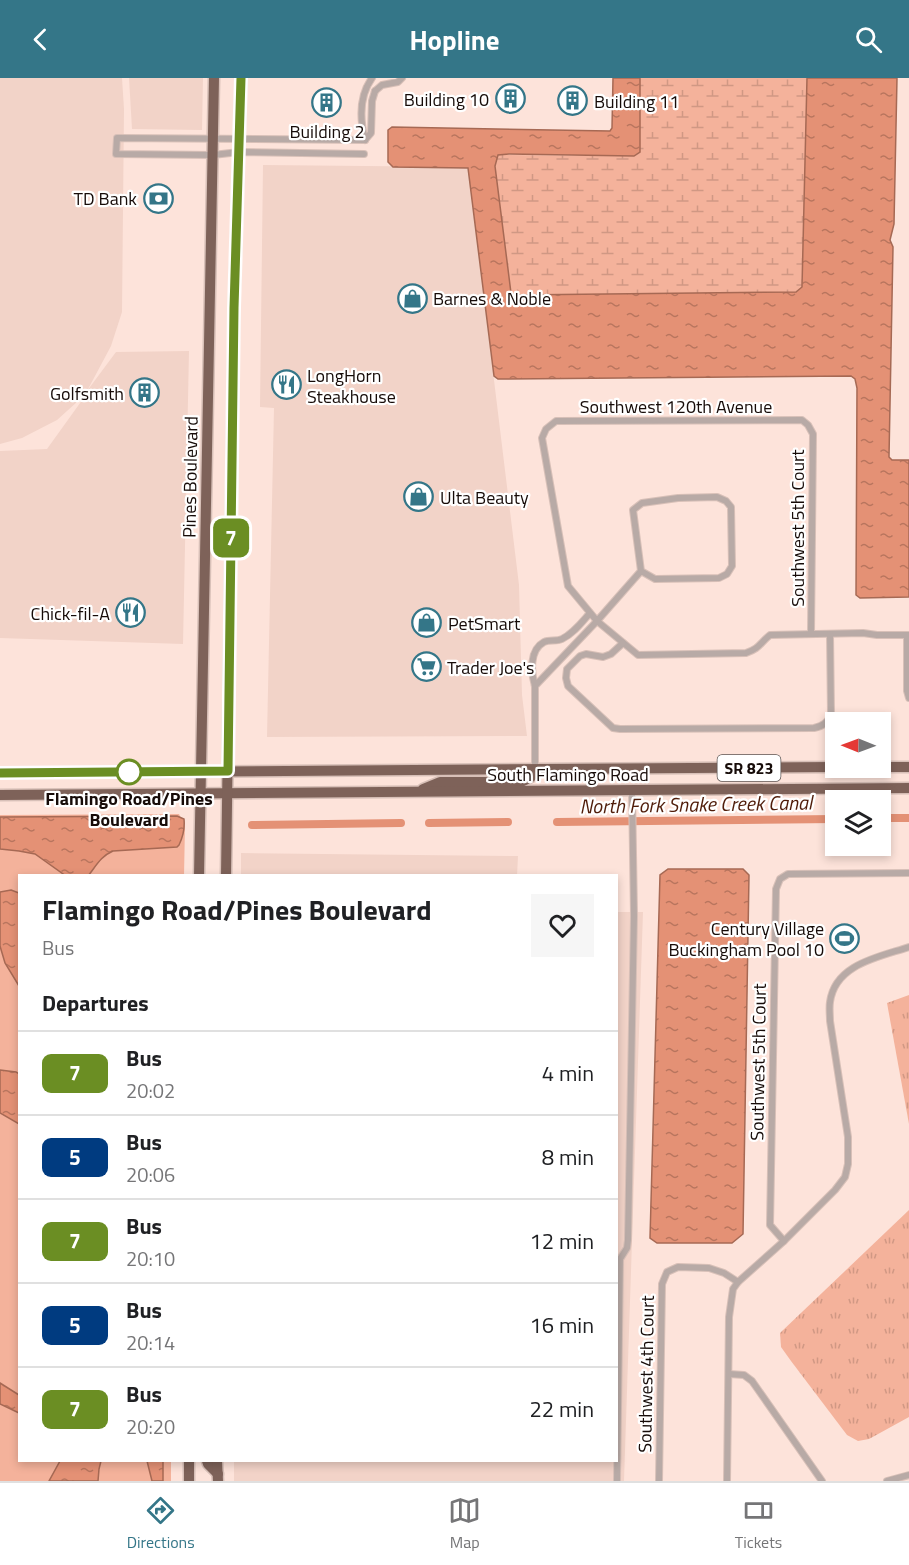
<!DOCTYPE html>
<style>
body{margin:0;font-family:"Titillium Web",sans-serif;background:#f6f6f6;color:#202124;height:100vh;display:flex;flex-direction:column;font-size:22px;white-space:nowrap}
*{box-sizing:border-box;margin:0}
p{font-size:20px;color:#757577}
.icon{flex:none;width:33px;height:33px;fill:none;stroke:currentColor;stroke-width:2;stroke-linecap:round;stroke-linejoin:round}
.map{position:relative;flex:1;overflow:hidden}
.panel{position:absolute;left:18px;top:796px;width:600px;height:588px;display:flex;flex-direction:column;background:#fff;border-radius:0px;box-shadow:0 3px 9px #0003}
.panel>*{flex:none}
.badge{padding:0 12px;border-radius:9px;font-size:21px;line-height:39px}
.needle{width:39px;rotate:271deg}
.controls{position:absolute;left:825px;top:634px;display:grid;gap:12px}
.controls a{display:grid;place-items:center;width:66px;height:66px;border-radius:0px;background:#fff;box-shadow:0 3px 9px #0003;font-size:30px}
.map>.badge{position:absolute;translate:-50% -50%;box-shadow:0 0 0 3px #fff}
h2{padding:0 24px;font-size:22px;line-height:54px}
.round{display:grid;place-items:center;flex:none;width:63px;height:63px;border-radius:0px;background:#f6f6f6}
.summary{display:flex;align-items:center;justify-content:space-between;height:102px;padding:0 24px}
h1{font-size:28px;font-weight:700;line-height:45px}
ul{padding:0;list-style:none}
li{display:flex;align-items:center;gap:18px;height:84px;padding:0 24px;border-top:2px solid #e0e0e0}
li div{flex:1}
li b{display:block;font-size:22px}
li em{font-style:normal}
li .badge{min-width:66px;font-weight:700;text-align:center}
header{display:flex;justify-content:space-between;align-items:center;height:78px;padding:0 24px;background:#347688;color:#fff;font-size:27px;font-weight:700}
.tabs{display:flex;justify-content:space-around;align-items:center;height:84px;border-top:2px solid #e0e0e0;background:#fff;font-size:16px;color:#757577}
.tabs a{display:grid;justify-items:center;gap:3px}
.tabs .on{color:#347688}
.map>svg:first-child{display:block}
</style>
<header><svg class="icon" aria-label="back" viewBox="0 0 24 24"><path d="M15 5l-7 7 7 7"/></svg>Hopline<svg class="icon" aria-label="search" viewBox="0 0 24 24"><circle cx="10" cy="10" r="6"/><path d="M15 15l6 6"/></svg></header>
<div class="map">
<svg width="909" height="1403" viewBox="0 0 909 1403">
<defs>
<pattern id="grass-tufts" width="24" height="20" patternUnits="userSpaceOnUse" patternTransform="scale(1.5)"><rect width="24" height="20" fill="#f4b29b"/><path d="M3 7l-1-3M5 7V3M7 7l1-3M15 17l-1-3M17 17v-4M19 17l1-3" fill="none" stroke="#d09884"/></pattern>
<pattern id="wetland-marsh" width="20" height="14" patternUnits="userSpaceOnUse" patternTransform="scale(1.5)"><rect width="20" height="14" fill="#f4b29b"/><path d="M1 5h8M5 5V1M11 12h8M15 12V8" fill="none" stroke="#d09884"/></pattern>
<pattern id="water-ripples" width="26" height="14" patternUnits="userSpaceOnUse" patternTransform="scale(1.5)"><rect width="26" height="14" fill="#e49175"/><path d="M2 4q2-2 4 0t4 0M15 11q2-2 4 0t4 0" fill="none" stroke="#b8755e"/></pattern>
</defs>
<rect width="100%" height="100%" fill="#fde3da"/>
<g fill="#f2d3c8">
<path d="M0,0H122L124,31L122,234L111,268L87,313L116,274L189,273L183,566L0,560V373L47,371L88,314L57,342L22,360L0,366Z"/>
<path d="M129,0H203L202,52L132,51Z"/>
<path d="M263,87L468,89L519,507L522,617L527,658L267,659L274,330L260,329Z"/>
<path d="M241,775L518,778L517,798H241Z"/>
<path d="M616,834H643L624,1403H234V1383H616Z"/>
</g>
<g fill="url(#grass-tufts)">
<path d="M909,917V1046L887,925Z"/>
<path d="M909,1132V1339L869,1361L858,1363L847,1357L791,1283L781,1269L780,1255Z"/>
</g>
<path fill="url(#wetland-marsh)" d="M640,0H807L802,209L796,214L516,217L511,215L495,88L498,77L634,78L640,73Z"/>
<path fill="#f4b29b" d="M179,736L185,748L184,798H20V1383H171V1403H0V737Z"/>
<g fill="url(#water-ripples)" stroke="#a66954" stroke-width="1.5">
<path d="M613,0H640V74L634,78L509,76L498,77L495,88L511,215L516,217L796,214L802,209L807,0H897L894,146L890,162L893,169L889,379L892,382H909V519L860,520L856,517L857,310L855,301L851,298L498,301L494,298L468,90L393,89L388,84V52L392,49L610,53L612,50Z"/>
<path d="M177,738L184,741C185,751 183,759 179,767L177,769L113,773C101,778 96,788 88,798H66L35,776L19,773L0,771V739Z"/>
<path d="M668,791H743L749,797L743,1156L732,1165H657L650,1160L660,797Z"/>
<path d="M11,812L19,815V908L5,885L0,868V814Z"/>
<path d="M845,853L846,855L856,858L855,864L845,868L843,864L834,862V855Z"/>
<path d="M0,992L16,994L19,996V1046L0,1035Z"/>
<path d="M0,1305L19,1317V1335L0,1326Z"/>
<path d="M60,1383H101L99,1391L98,1403H49Z"/>
<path d="M147,1383H163V1403H152Z"/>
</g>
<g fill="none" stroke-linecap="round" stroke-linejoin="round">
<g stroke="#e49175" stroke-width="8">
<path d="M880,740H909"/>
<path d="M557,744L836,741"/>
<path d="M429,745L508,744"/>
<path d="M252,747L401,745"/>
</g>
<defs>
<g id="street">
<path d="M375,13L382,7L398,4L402,0"/>
<path d="M365,62C360,42 359,18 372,0"/>
<path d="M365,62L371,55L372,23L375,13"/>
<path d="M364,76L239,74L213,77L116,76L117,60L365,62"/>
<path d="M811,556L813,356L808,347L802,342L556,343L546,351L542,360L568,508L597,543L638,577L746,575C760,570 759,566 770,557L863,555L877,557H909"/>
<path d="M907,557V613L909,620"/>
<path d="M623,565L611,576L603,579L586,576L580,578L567,591L566,600L568,608L613,650L620,651L814,650C823,648 827,645 831,637L830,556"/>
<path d="M535,608L597,543L641,493L655,501L719,500L727,496L732,488L731,429L726,423L717,419L678,420L642,425L633,432L641,493"/>
<path d="M535,692V608C531,595 529,572 544,564C550,561 556,564 562,561C574,555 582,544 590,535"/>
<path d="M784,1163L770,1147L776,811L780,801L788,796L909,795"/>
<path d="M729,1296L744,1297L752,1303L822,1403"/>
<path d="M617,1403L620,1181L627,1170L628,1162L634,838L632,712"/>
<path d="M659,1403L662,1206L667,1194L678,1189L709,1190L724,1195L738,1204"/>
<path d="M727,1403L729,1239L733,1211L738,1204L784,1163L835,1112L845,1099L848,1086V1059L830,943C830,937 829,930 830,924C835,886 879,879 909,869"/>
<path d="M887,1403L909,1397"/>
</g>
<g id="highway">
<path d="M880,689H909"/>
<path d="M0,695L836,689"/>
<path d="M423,711L440,704H521L531,699L535,692"/>
<path d="M0,717L909,710"/>
<path d="M199,798L214,0"/>
<path d="M226,798L234,230L241,0"/>
<path d="M207,1383L208,1386L218,1396"/>
<path d="M217,1383L218,1403"/>
<path d="M189,1403V1383"/>
</g>
</defs>
<use href="#street" stroke="#d8c0b8" stroke-width="8"/>
<use href="#highway" stroke="#d8c0b8" stroke-width="13"/>
<use href="#street" stroke="#b8aaa6" stroke-width="6"/>
<use href="#highway" stroke="#7e6259" stroke-width="10"/>
</g>
<g fill="none" stroke-linecap="round" stroke-linejoin="round">
<defs>
<path id="line" d="M0,695L228,693L234,230L241,0"/>
</defs>
<use href="#line" stroke="#fff" stroke-width="14"/>
<use href="#line" stroke="#6b8e23" stroke-width="9"/>
</g>
<defs>
<symbol id="building-ring" viewBox="-11 -11 22 22"><circle r="9.5" fill="#fff" stroke="#347688" stroke-width="1.5"/><path d="M-4-6H4V6H1V3H-1V6H-4ZM-2.5-4.3h1.7v1.8h-1.7ZM.8-4.3h1.7v1.8H.8ZM-2.5-1h1.7V.8h-1.7ZM.8-1h1.7V.8H.8Z" fill="#347688"/></symbol>
<symbol id="bank-ring" viewBox="-11 -11 22 22"><circle r="9.5" fill="#fff" stroke="#347688" stroke-width="1.5"/><path d="M-6-4H6V4H-6ZM0-2.3a2.3 2.3 0 1 0 0 4.6a2.3 2.3 0 1 0 0-4.6Z" fill="#347688"/></symbol>
<symbol id="shop-ring" viewBox="-11 -11 22 22"><circle r="9.5" fill="#fff" stroke="#347688" stroke-width="1.5"/><path d="M-5-2.5h2.3a2.7 3.5 0 0 1 5.4 0H5L5.5 6h-11ZM-1.5-2.5h3a1.5 2.3 0 0 0-3 0Z" fill="#347688"/></symbol>
<symbol id="restaurant-ring" viewBox="-11 -11 22 22"><circle r="9.5" fill="#fff" stroke="#347688" stroke-width="1.5"/><path d="M-5-6h1v4h1v-4h1v4h1v-4h1v5L-1.5 .5V6h-2V.5L-5-1ZM5-6V6H3V1.5H1.5Q1.5-4 5-6Z" fill="#347688"/></symbol>
<symbol id="supermarket-ring" viewBox="-11 -11 22 22"><circle r="9.5" fill="#fff" stroke="#347688" stroke-width="1.5"/><path d="M-6-5.5h2.5l.6 2H6L4.5 2H-2.5L-4.4-4H-6ZM-1.5 3.2a1.3 1.3 0 1 0 .1 0ZM3 3.2a1.3 1.3 0 1 0 .1 0Z" fill="#347688"/></symbol>
<symbol id="stadium-ring" viewBox="-11 -11 22 22"><circle r="9.5" fill="#fff" stroke="#347688" stroke-width="1.5"/><path d="M0-5a6.5 5 0 1 0 0 10a6.5 5 0 1 0 0-10ZM-3.5-1.8h7v3.6h-7Z" fill="#347688"/></symbol>
</defs>
<g fill-rule="evenodd">
<use href="#building-ring" x="494" y="4" width="33" height="33"/>
<use href="#building-ring" x="556" y="6" width="33" height="33"/>
<use href="#building-ring" x="310" y="8" width="33" height="33"/>
<use href="#bank-ring" x="142" y="104" width="33" height="33"/>
<use href="#shop-ring" x="396" y="204" width="33" height="33"/>
<use href="#restaurant-ring" x="270" y="290" width="33" height="33"/>
<use href="#building-ring" x="128" y="298" width="33" height="33"/>
<use href="#shop-ring" x="402" y="402" width="33" height="33"/>
<use href="#restaurant-ring" x="114" y="518" width="33" height="33"/>
<use href="#shop-ring" x="410" y="528" width="33" height="33"/>
<use href="#supermarket-ring" x="410" y="572" width="33" height="33"/>
<use href="#stadium-ring" x="828" y="844" width="33" height="33"/>
</g>
<circle fill="#fff" stroke="#6b8e23" stroke-width="3" cx="129" cy="694" r="12"/>
<g text-anchor="middle" dominant-baseline="central" stroke-width="4.5" stroke-linejoin="round" paint-order="stroke">
<rect fill="#fff" stroke="#5c5452" stroke-width="1.5" x="717.5" y="677" width="63" height="26" rx="4.5"/>
<g font-size="16" font-weight="bold" fill="#160b08">
<text x="749" y="690">SR 823</text>
</g>
<g font-size="18" fill="#160b08" stroke="#fff" text-anchor="start">
<text x="489" y="21" text-anchor="end">Building 10</text>
<text x="594" y="23">Building 11</text>
<text x="327" y="53" text-anchor="middle">Building 2</text>
<text x="137" y="120" text-anchor="end">TD Bank</text>
<text x="433" y="220">Barnes &amp; Noble</text>
<text x="307" y="297">LongHorn<tspan x="307" dy="21">Steakhouse</tspan></text>
<text x="124" y="315" text-anchor="end">Golfsmith</text>
<text x="440" y="419">Ulta Beauty</text>
<text x="110" y="535" text-anchor="end">Chick-fil-A</text>
<text x="448" y="545">PetSmart</text>
<text x="447" y="589">Trader Joe's</text>
<text x="824" y="850" text-anchor="end">Century Village<tspan x="824" dy="21">Buckingham Pool 10</tspan></text>
</g>
<g font-size="18" fill="#160b08" stroke="#fff">
<text x="676" y="328">Southwest 120th Avenue</text>
<text transform="translate(190 399) rotate(-89)">Pines Boulevard</text>
<text transform="translate(797 450) rotate(-90)">Southwest 5th Court</text>
<text x="568" y="696">South Flamingo Road</text>
<text transform="translate(758 984) rotate(-89)">Southwest 5th Court</text>
<text transform="translate(646 1296) rotate(-89)">Southwest 4th Court</text>
</g>
<g font-size="18" font-weight="bold" fill="#160b08" stroke="#fff">
<text x="129" y="720">Flamingo Road/Pines<tspan x="129" dy="21">Boulevard</tspan></text>
</g>
<g font-size="20" font-style="italic" fill="#501c09" stroke="#fff">
<text transform="translate(696 726) rotate(-1)">North Fork Snake Creek Canal</text>
</g>
</g>
</svg>
<div class="controls">
<a><svg class="needle" viewBox="-14 -14 28 28"><path d="M0-13l5 13h-10z" fill="#e53935"/><path d="M0 13l5-13h-10z" fill="#757577"/></svg></a>
<a><svg class="icon" aria-label="layers" viewBox="0 0 24 24"><path d="M12 4l9 5-9 5-9-5zM3 14l9 5 9-5"/></svg></a>
</div>
<b class="badge" style="left:231px;top:460px;background:#6b8e23;color:#fff">7</b>
<section class="panel">
<div class="summary"><div><h1>Flamingo Road/Pines Boulevard</h1><p>Bus</p></div><a class="round"><svg class="icon" aria-label="heart" viewBox="0 0 24 24"><path d="M12 20l-8-8c-3-5 5-10 8-4 3-6 11-1 8 4z"/></svg></a></div>
<h2>Departures</h2>
<ul>
<li><span class="badge" style="background:#6b8e23;color:#fff">7</span><div><b>Bus</b><p>20:02</p></div><em>4 min</em></li>
<li><span class="badge" style="background:#003b80;color:#fff">5</span><div><b>Bus</b><p>20:06</p></div><em>8 min</em></li>
<li><span class="badge" style="background:#6b8e23;color:#fff">7</span><div><b>Bus</b><p>20:10</p></div><em>12 min</em></li>
<li><span class="badge" style="background:#003b80;color:#fff">5</span><div><b>Bus</b><p>20:14</p></div><em>16 min</em></li>
<li><span class="badge" style="background:#6b8e23;color:#fff">7</span><div><b>Bus</b><p>20:20</p></div><em>22 min</em></li>
</ul>
</section>
</div>
<nav class="tabs">
<a class="on"><svg class="icon" aria-label="directions" viewBox="0 0 24 24"><path d="M12 3l9 9-9 9-9-9zM9 14v-3h6M13 9l2 2-2 2"/></svg>Directions</a>
<a><svg class="icon" aria-label="map" viewBox="0 0 24 24"><path d="M3 6l6-2 6 2 6-2v14l-6 2-6-2-6 2zM9 4v14M15 6v14"/></svg>Map</a>
<a><svg class="icon" aria-label="tickets" viewBox="0 0 24 24"><path d="M3 7h18v10H3zM15 7v10"/></svg>Tickets</a>
</nav>
